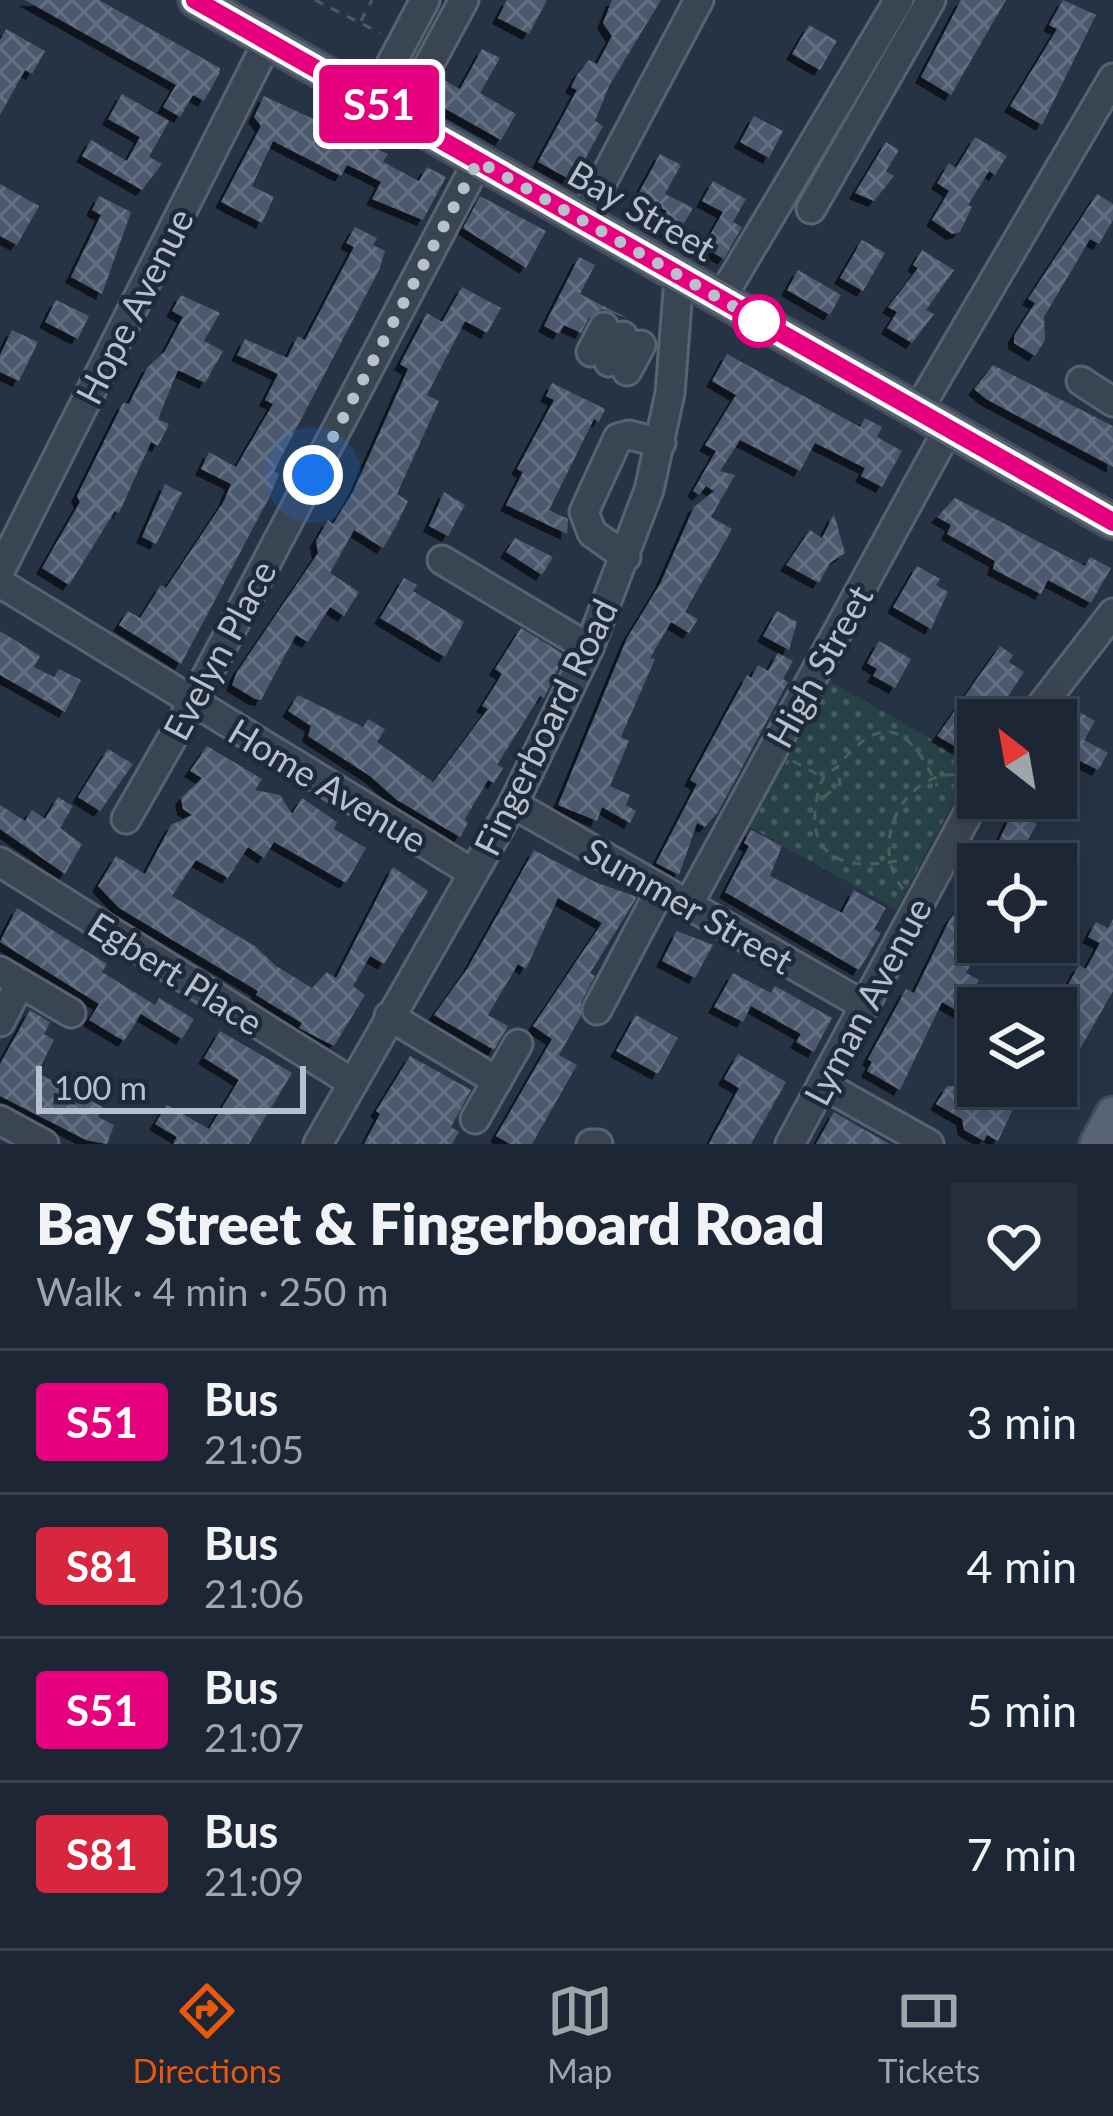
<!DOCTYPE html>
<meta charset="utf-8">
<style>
body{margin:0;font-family:Lato,sans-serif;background:#252e3c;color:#f1f3f6;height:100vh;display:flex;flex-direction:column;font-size:45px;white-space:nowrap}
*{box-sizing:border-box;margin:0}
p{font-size:39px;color:#a0a5ac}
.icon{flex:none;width:66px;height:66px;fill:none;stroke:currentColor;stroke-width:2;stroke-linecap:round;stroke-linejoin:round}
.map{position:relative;height:1144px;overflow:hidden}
.details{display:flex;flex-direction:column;background:#1c2634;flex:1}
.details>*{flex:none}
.badge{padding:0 24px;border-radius:9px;font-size:42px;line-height:78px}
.needle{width:78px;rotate:329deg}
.buttons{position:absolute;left:957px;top:699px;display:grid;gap:24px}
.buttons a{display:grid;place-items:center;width:120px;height:120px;border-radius:0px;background:#1c2634;box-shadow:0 6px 18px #0003,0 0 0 3px #3a434f;font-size:60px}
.scale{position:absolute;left:36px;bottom:30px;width:270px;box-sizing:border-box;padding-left:12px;border:6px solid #b7c0cd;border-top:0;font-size:33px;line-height:42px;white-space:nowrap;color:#b7c0cd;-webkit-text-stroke:9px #1e2939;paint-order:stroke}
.you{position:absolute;width:60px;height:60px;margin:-30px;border:9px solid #fff;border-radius:50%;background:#1a73e8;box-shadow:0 0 0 18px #1a73e833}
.map>.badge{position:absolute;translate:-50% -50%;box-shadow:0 0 0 6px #fff}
.round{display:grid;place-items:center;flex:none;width:126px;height:126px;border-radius:0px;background:#252e3c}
.headline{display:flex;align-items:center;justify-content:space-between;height:204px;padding:0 36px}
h1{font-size:57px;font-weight:800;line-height:90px}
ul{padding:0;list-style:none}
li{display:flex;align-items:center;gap:36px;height:144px;padding:0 36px;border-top:3px solid #3a434f}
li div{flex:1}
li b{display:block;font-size:45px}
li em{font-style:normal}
li .badge{min-width:132px;font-weight:700;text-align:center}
.tab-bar{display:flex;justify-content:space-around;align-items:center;height:168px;border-top:3px solid #3a434f;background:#1c2634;font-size:33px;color:#a0a5ac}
.tab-bar a{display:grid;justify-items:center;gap:6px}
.tab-bar .current{color:#ea580c}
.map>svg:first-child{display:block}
</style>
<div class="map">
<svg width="1113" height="1144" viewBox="0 0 1113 1144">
<defs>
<pattern id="park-dots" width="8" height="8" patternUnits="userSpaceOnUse" patternTransform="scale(3)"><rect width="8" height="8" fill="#274246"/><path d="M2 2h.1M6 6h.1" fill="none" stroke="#445c60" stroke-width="1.8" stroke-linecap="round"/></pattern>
<pattern id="building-cross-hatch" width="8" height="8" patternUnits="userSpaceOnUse" patternTransform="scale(3)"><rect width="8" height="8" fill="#4c596e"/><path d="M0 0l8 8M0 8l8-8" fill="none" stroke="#646f82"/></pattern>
<filter id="shadow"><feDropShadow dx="-6" dy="6" stdDeviation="0" flood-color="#0009"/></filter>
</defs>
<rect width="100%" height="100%" fill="#253345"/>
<path fill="url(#park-dots)" d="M830,681L974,764L896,909L750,827Z"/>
<g fill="url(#building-cross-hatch)" filter="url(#shadow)">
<path d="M25,0H99L220,68L219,74L204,101L193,95L180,117L163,107L176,85Z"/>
<path d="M507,0H547L529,34L498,18Z"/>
<path d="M612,0H661L609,86L595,121L603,126L573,181L538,162L577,90L571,87L577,75L589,60L597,64L612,36L603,23Z"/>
<path d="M961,0H1006L951,95L921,77Z"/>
<path d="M1063,0L1096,15L1042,125L1010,106L1057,29L1049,25Z"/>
<path d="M809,25L837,41L820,70L792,54Z"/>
<path d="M6,29L45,51L32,74L25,70L0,115V40Z"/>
<path d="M482,49L500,58L480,93L516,114L501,140L430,100L442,79L460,89Z"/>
<path d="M122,94L169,121L149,157L162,164L142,190L82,156L91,140L127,161L140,137L108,119Z"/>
<path d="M264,96L388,154L383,162L419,181L427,167L446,177L423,220L372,199L381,182L366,174L347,165L341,176L273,141L252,186L274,197L262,223L221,202L261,126L254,117Z"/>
<path d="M754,116L783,131L769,158L740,142Z"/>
<path d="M975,137L1007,156L995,175L989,171L968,205L972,207L960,232L952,234L932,220L949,191L937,183L949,163L956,168Z"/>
<path d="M886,142L899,150L886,171L894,176L874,201L855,193Z"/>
<path d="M660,154L681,165L665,194L693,208L676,237L659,228L667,211L637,196Z"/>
<path d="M713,181L746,199L733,222L742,227L724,259L712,252L716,245L707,240L723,212L702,201Z"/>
<path d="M0,184L39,206L17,245L0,236Z"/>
<path d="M1097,194L1113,204V220L1099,244L1090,239L1044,317L1045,340L1035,356L1014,343V336L1035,303L1028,299Z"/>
<path d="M99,196L131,212L102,294L71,277L101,215L92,210Z"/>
<path d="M480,196L546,231L526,268L463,228Z"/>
<path d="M355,227L377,238L373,245L385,251L379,270L274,471L279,474L270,496L181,664L119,625L128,611L140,618L161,585L166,588L224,501L231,484L201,469L209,452L236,467L273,404L265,400L278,374L237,355L245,339L287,358L298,336L305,340L354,247L346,243Z"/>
<path d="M862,240L885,253L863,291L840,278Z"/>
<path d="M922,250L954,270L926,310L934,314L912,343L887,328L897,312L888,307L918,268L913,265Z"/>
<path d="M579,257L595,265L580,294L629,319L602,309L589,318L581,333L564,325L559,334L544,326Z"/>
<path d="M798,270L841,295L830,315L787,290Z"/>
<path d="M462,287L501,308L487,333L465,321L427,395L439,401L397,494L408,501L395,528L383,548L354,530L330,573L359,592L344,616L330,607L308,642L296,635L261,700L255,699L232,685L237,672L318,553L316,541L328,520L333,524L353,492L408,369L400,364L427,313L442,322Z"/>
<path d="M181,295L220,313L204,341L223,351L205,383L178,370L158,419L169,424L158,446L151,442L119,513L115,511L69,585L42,568L80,502L77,496L123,403L129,404L147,368L165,351L183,317L172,311Z"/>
<path d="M56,300L89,316L78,339L45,322Z"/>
<path d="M12,330L38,342L19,381L0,372V355Z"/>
<path d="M727,354L860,427L865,418L882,427L877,437L902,451L882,487L861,476L865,468L815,443L800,471L740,440L720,471L735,475L711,517L732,529L685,612L698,619L689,633L671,622L650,658L655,659L621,737L629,741L610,786L630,795L626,805L636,811L630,823L602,807L597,821L558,805L627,638L660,584L694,507L714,491L706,486L699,495L693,491L716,451L705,445L736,395L712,381Z"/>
<path d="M993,365L1113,426V467L986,399L974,389Z"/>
<path d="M552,383L605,409L599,422L594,419L549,510L568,519L567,534L506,505L523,472L517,469L554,400L546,396Z"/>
<path d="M165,484L182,493L156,544L142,537Z"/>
<path d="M444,492L465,505L448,536L429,526Z"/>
<path d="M955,498L1085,566L1090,557L1111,568L1091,603L1048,580L1041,594L993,569L995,561L947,534L951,525L937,517Z"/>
<path d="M834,514L845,553L830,563L819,583L786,565L810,530L822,538Z"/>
<path d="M515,538L553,557L542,575L506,552Z"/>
<path d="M917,566L940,579L936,585L948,592L931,629L893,607Z"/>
<path d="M404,578L417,585L413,591L464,622L445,657L380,618Z"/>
<path d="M777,611L797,622L789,650L763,636Z"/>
<path d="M521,628L565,655L544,698L540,696L497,765L503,768L494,783L488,780L465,819L468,823L460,837L397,800L370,776L308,736L311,726L288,711L298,695L363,727L368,719L385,729L377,742L433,782L488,709L482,706L502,674L495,669Z"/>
<path d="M0,631L40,656L34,667L54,677L59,669L81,680L65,712L0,675Z"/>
<path d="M879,641L911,659L895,688L873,676L877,669L867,663Z"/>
<path d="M1000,646L1013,655L1009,662L1024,672L992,720H978L965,752L937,736Z"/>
<path d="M778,653L793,661L783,679L788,682L718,812L705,827L697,823L679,875L656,863L697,784L690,780L747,675L751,678L758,665L768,671Z"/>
<path d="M1071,707L1095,721L1084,740L1108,753L1098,770L1078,760L1056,800V759L1074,727L1064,721Z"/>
<path d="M207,746L262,779L255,790L280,795L292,814L302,798L337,822L334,829L366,848L346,883L274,842L264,858L248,847L228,878L196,860L172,896L256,947L276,966L312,988L327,972L336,978L393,867L428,891L384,964L370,956L353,986L365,995L334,1046L299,1028L302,1023L256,995L258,991L119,908L98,886L116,856L145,874L171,825L192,815L183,809L181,798L202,778L190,771Z"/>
<path d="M108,749L133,764L100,811L78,797Z"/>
<path d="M58,797L73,806L60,828L82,844L65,874L0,829V805L25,821L32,810L45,819Z"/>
<path d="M1019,798H1042L1030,820L1037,824L1014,864H988Z"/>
<path d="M751,830L782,846L770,876L842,913L854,890L886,908L874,929L881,933L859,970L725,892L749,846L744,843Z"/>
<path d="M534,850L595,882L637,897L590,973L595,976L581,1003V1016L559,1055L577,1065L532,1144H510L496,1136L552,1039L533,1026L602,923L558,898L526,969L518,964L488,1015L508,1026L494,1050L434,1015L467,969Z"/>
<path d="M978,882L973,942H984L966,973L979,980L961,1013L942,1002L900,1090L867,1071L872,1062L868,1059L906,989L914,993L950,919Z"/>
<path d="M17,908L107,964L102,972L126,987L155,1005L159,998L194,1019L182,1039L141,1014L124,1041L89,1020L99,1004L0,942Z"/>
<path d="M1113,919V991L1067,1072L1056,1066V1008H1032L1019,1000L1027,985L1058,1003L1079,965L1086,969L1100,943L1088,937L1096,922L1108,928Z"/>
<path d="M677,931L713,945L695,978L662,961Z"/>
<path d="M733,973L771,993L775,986L832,1018L814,1052L796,1042L801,1034L751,1006L743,1022L714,1007Z"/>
<path d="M30,1010L50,1022L44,1034L54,1040L37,1073L103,1107L98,1117L114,1125L107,1144L86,1140L0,1096V1064Z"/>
<path d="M636,1015L678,1038L658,1074L616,1051Z"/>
<path d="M220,1031L292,1073L249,1144H173L177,1137L155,1124L167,1105L209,1129L239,1080L204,1058Z"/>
<path d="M738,1054L786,1082L751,1144H709L739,1088L724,1079Z"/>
<path d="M410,1056L471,1090L451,1127L459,1132L452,1144H364L380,1114L376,1111Z"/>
<path d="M947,1086H1024L998,1141L987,1135L984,1141L964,1130L962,1119L936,1104Z"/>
<path d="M834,1112L863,1129L890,1144H816Z"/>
</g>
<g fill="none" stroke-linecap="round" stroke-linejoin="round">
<defs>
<g id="minor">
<path d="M372,100L425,0"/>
<path d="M401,116L464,0"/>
<path d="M811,209L931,0"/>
<path d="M582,220L699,0"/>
<path d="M720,300L899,0"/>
<path d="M591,352L604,327"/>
<path d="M609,362L623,336"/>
<path d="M627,371L641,345"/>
<path d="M1081,381L1113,402"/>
<path d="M918,410L1113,78"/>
<path d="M626,557L592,533L584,512L618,438L629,435L661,443"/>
<path d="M442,560L589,648"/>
<path d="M0,571L268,41"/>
<path d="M0,583L473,873"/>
<path d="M1030,720L1113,613"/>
<path d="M513,804L865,1006"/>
<path d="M126,819L193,702L478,161"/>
<path d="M0,862L353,1083"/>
<path d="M688,905L949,428"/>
<path d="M0,971L71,1013"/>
<path d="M597,1010L661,889"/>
<path d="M389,1016L497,1081"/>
<path d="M0,1022L20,983"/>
<path d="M822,1084L929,1144"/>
<path d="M475,1119L518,1044"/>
<path d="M0,1120L44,1144"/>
<path d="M318,1144L513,804L589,648L649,490L670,393L679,278"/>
<path d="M591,1144H598"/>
<path d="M790,1144L978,795"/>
</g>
<g id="major">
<path d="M196,0L1113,522"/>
<path d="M1097,1144L1113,1114"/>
</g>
</defs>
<use href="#minor" stroke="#586271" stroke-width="33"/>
<use href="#major" stroke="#444d5d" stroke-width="39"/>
<g stroke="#465f61" stroke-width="3" stroke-dasharray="9 9" stroke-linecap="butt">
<path d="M315,0L380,33"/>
<path d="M361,21L372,0"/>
<path d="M793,761L822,777"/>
<path d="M824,797L840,784L838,768"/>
<path d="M897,861C833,873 800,849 821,783C824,772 835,771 840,764C884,709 912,730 937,786"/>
<path d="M903,889C867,844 904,767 964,775"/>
</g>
<use href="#minor" stroke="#3a4554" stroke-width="27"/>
<use href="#major" stroke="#586474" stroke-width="33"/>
</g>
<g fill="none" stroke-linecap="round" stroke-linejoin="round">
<defs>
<path id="line" d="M195,0L1113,522"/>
</defs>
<use href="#line" stroke="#fff" stroke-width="27"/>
<use href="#line" stroke="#e6007e" stroke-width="18"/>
<path stroke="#b7c0cd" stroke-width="12" stroke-dasharray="0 21.6" d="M313,475L478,161L759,321"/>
</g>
<circle fill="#fff" stroke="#e6007e" stroke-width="6" cx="759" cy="321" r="24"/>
<g text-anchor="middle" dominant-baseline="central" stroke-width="9" stroke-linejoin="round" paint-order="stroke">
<g font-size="36" fill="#b7c0cd" stroke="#1e2939">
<text transform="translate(642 210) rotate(30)">Bay Street</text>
<text transform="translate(134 306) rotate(-63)">Hope Avenue</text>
<text transform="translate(219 650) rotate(-62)">Evelyn Place</text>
<text transform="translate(819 666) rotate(-61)">High Street</text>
<text transform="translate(545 727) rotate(-64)">Fingerboard Road</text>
<text transform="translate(328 785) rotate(31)">Home Avenue</text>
<text transform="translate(689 905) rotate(30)">Summer Street</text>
<text transform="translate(176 973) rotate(32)">Egbert Place</text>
<text transform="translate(867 1001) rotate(-62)">Lyman Avenue</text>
</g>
</g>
</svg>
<div class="buttons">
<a><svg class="needle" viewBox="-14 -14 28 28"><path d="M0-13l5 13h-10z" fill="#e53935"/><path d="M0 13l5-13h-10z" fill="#a0a5ac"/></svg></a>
<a><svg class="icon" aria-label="locate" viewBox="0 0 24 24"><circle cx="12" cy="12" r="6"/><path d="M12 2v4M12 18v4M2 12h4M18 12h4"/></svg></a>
<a><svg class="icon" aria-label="layers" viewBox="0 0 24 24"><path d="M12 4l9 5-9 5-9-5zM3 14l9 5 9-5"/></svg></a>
</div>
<div class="scale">100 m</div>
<div class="you" style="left:313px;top:475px"></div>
<b class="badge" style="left:379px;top:104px;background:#e6007e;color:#fff">S51</b>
</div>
<section class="details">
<div class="headline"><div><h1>Bay Street &amp; Fingerboard Road</h1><p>Walk · 4 min · 250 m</p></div><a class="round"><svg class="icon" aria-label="heart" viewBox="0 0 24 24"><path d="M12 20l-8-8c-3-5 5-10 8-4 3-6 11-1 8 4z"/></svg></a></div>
<ul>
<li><span class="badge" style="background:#e6007e;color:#fff">S51</span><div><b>Bus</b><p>21:05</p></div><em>3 min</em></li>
<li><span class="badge" style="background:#d7263d;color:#fff">S81</span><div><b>Bus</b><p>21:06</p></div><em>4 min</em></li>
<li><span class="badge" style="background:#e6007e;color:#fff">S51</span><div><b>Bus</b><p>21:07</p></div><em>5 min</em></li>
<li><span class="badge" style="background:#d7263d;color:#fff">S81</span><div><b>Bus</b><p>21:09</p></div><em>7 min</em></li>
</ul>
</section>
<nav class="tab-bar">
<a class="current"><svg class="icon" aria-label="directions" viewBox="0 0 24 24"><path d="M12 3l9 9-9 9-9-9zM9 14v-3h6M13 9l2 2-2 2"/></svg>Directions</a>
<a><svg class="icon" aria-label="map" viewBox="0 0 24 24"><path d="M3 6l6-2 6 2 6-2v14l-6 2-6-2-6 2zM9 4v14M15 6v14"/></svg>Map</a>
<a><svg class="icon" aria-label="tickets" viewBox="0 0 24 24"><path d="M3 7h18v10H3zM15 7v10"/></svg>Tickets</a>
</nav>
